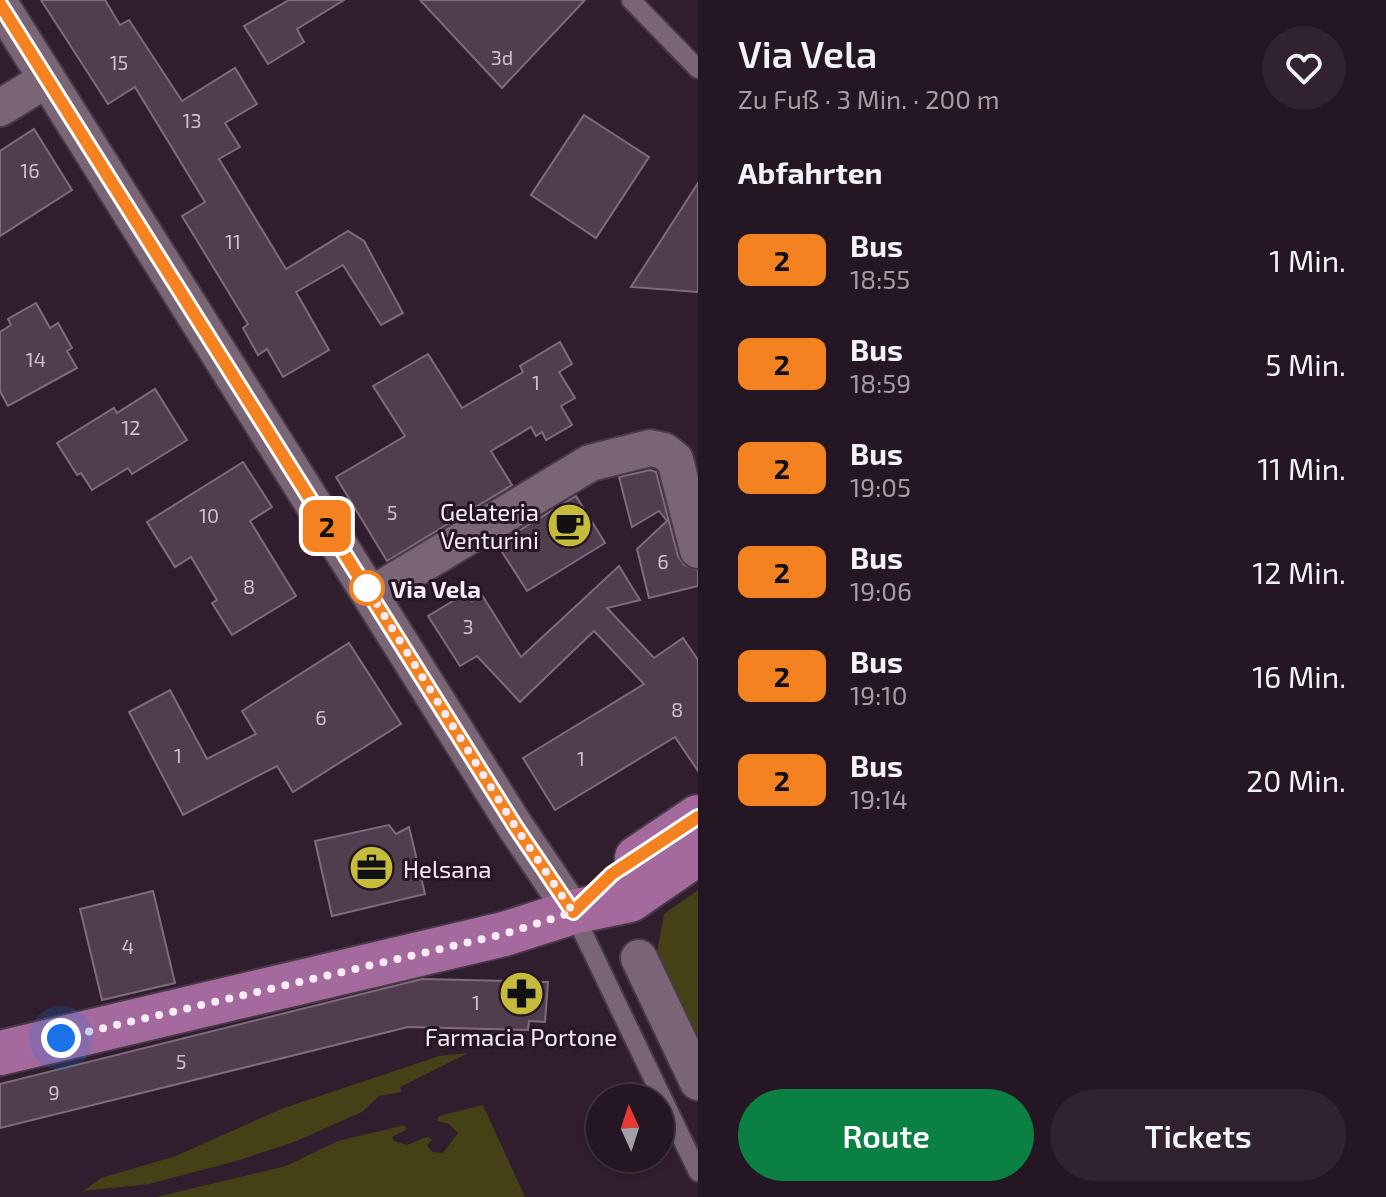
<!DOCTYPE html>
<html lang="de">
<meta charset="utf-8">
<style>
body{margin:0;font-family:"Exo 2",sans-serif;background:#30232f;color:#f1f3f6;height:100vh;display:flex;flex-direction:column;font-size:30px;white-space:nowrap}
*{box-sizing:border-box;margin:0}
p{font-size:26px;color:#a39fa5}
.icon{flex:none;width:44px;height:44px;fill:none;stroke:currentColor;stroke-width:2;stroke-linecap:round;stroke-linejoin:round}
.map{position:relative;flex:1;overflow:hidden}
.drawer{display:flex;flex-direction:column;background:#241622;width:688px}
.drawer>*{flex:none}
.badge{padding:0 16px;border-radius:12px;font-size:28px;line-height:52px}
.needle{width:52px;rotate:357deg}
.fabs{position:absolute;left:586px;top:1084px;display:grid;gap:16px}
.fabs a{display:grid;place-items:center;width:88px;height:88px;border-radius:50%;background:#241622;box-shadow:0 2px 6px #0004,0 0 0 2px #413540;font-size:40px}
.you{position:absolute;width:40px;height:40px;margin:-20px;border:6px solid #fff;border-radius:50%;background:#1a73e8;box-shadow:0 0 0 12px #1a73e833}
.map>.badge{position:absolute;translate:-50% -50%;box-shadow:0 0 0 4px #fff}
h2{padding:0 40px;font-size:30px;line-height:72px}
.round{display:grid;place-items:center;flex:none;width:84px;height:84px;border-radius:42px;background:#30232f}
.head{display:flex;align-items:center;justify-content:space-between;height:136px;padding:0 40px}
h1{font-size:38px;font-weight:600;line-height:60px}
.cta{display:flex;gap:16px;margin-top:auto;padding:16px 40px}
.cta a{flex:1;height:92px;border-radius:48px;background:#0b8043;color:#fff;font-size:32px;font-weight:600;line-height:92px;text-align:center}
.cta a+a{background:#30232f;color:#f1f3f6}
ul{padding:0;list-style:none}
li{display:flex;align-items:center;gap:24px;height:104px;padding:0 40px}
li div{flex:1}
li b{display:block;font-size:30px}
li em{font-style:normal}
li .badge{min-width:88px;font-weight:700;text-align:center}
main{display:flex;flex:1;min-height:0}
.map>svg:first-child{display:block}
</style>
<main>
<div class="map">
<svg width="698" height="1197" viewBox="0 0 698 1197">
<rect width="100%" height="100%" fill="#301e2e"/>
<g fill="#444116">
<path d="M698,890V1053L656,959L664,914Z"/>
<path d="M468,1053L400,1087L401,1092L379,1096L362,1112L294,1142L236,1161L149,1184L83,1191L101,1178L176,1156L281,1109L439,1056Z"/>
<path d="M483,1105L525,1197H156L286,1166L338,1141L405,1125L406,1130L392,1137L394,1141L407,1145L427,1137L432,1139L427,1146L433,1152L443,1153L458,1133L449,1124L437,1121L439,1116Z"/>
</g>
<g fill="#503d4d" stroke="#806a7d" stroke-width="2">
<path d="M41,0H105L120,25L129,20L182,101L235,68L257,104L225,123L240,147L219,159L286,269L348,231L364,241L403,313L381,325L343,265L296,292L329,350L283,377L267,349L258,355L243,328L248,324L182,216L205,202L135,87L108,104Z"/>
<path d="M289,0H344L297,29L304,42L268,64L244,26Z"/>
<path d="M420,0H585L502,88Z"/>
<path d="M584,115L649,157L596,238L531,195Z"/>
<path d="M34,129L72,190L0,236V151Z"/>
<path d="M698,183V292L631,287Z"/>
<path d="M36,303L50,328L58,323L72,348L67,351L77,368L8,406L0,391V332L11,325L8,319Z"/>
<path d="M560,342L572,364L559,372L575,398L561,406L572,425L546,440L542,432L536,436L531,427L491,451L512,485L387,561L336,477L405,436L373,386L428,354L462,408L523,372L520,366Z"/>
<path d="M155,389L187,440L132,474L128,468L92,490L81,473L77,475L57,443L114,408L117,413Z"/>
<path d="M243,462L272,507L250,521L296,596L232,635L212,603L217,600L191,557L175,567L147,522Z"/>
<path d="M650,470L656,472L678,556L684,565L698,570V586L649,598L637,549L667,521L659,511L632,527L619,477Z"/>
<path d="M576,496L605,543L527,591L497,544Z"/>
<path d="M619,566L640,600L607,608L654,658L683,638L698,660V771L675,737L555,810L523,758L644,684L594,631L520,702L477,656L460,666L428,616L466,593L472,601L482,595L521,657Z"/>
<path d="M349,643L401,724L293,792L277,766L183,815L129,712L170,690L207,759L256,734L242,711Z"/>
<path d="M389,825L396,834L409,827L425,894L332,916L315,841Z"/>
<path d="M153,891L175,983L102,1000L80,909Z"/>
<path d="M422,979L548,982L545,1022L529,1021L528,1030L408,1027L0,1128V1084Z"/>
</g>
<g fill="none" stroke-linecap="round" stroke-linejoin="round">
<defs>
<g id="lane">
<path d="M631,0L698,69"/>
<path d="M573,912L698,1172"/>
</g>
<g id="street">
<path d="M0,4L515,826L573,912"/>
<path d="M0,108L47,79"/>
<path d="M371,595L590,463L650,448L664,451L675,460L698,550"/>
<path d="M639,958L698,1082"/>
</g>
<g id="primary">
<path d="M637,858L698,817"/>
<path d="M0,1053L504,934L573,912L630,900L698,853"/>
</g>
</defs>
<use href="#lane" stroke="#493a47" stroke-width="22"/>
<use href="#street" stroke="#493a47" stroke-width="40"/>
<use href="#primary" stroke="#493a47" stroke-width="48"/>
<use href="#lane" stroke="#7a6577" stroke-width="18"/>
<use href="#street" stroke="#7a6577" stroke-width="36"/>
<use href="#primary" stroke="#a56a9d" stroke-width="44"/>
</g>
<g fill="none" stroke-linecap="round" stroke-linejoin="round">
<defs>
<path id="line" d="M0,4L515,826L573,912L612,874L698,817"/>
</defs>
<use href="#line" stroke="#fff" stroke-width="18"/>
<use href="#line" stroke="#f58220" stroke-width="12"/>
<path stroke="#f8ebf6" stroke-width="8" stroke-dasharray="0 14.4" d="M61,1038L504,934L573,912L515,826L367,588"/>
</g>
<defs>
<symbol id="cafe-disc" viewBox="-11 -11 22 22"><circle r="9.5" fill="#c6bc3c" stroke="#261524"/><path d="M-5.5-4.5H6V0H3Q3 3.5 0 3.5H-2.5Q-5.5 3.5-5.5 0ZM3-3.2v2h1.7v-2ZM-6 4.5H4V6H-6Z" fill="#111"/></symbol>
<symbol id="office-disc" viewBox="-11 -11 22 22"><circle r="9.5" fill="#c6bc3c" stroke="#261524"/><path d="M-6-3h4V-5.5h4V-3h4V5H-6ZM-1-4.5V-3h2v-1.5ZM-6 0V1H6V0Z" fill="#111"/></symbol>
<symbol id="pharmacy-disc" viewBox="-11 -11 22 22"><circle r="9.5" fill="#c6bc3c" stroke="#261524"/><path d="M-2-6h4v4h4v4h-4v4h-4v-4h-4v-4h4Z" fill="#111"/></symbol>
</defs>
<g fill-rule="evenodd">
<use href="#cafe-disc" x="544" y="500" width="51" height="51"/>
<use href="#office-disc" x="346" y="842" width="51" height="51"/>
<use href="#pharmacy-disc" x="496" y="968" width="51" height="51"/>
</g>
<circle fill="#fff" stroke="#f58220" stroke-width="4" cx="367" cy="588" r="16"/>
<g text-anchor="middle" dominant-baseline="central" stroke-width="6" stroke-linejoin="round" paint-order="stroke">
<g font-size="20" fill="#cec0cc">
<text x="502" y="57">3d</text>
<text x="119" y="62">15</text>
<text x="192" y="120">13</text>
<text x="30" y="170">16</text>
<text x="233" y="241">11</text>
<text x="36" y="359">14</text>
<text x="536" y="382">1</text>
<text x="131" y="427">12</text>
<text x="392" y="512">5</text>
<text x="209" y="515">10</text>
<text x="663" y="561">6</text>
<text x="249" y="586">8</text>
<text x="468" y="626">3</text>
<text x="677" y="709">8</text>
<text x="321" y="717">6</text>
<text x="178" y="755">1</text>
<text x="581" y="758">1</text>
<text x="128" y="946">4</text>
<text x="476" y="1002">1</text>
<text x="181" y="1061">5</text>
<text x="54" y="1092">9</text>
</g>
<g font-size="24" fill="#f8ebf6" stroke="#261524" text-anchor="end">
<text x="539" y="511">Gelateria<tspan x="539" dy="28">Venturini</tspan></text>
<text x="403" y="868" text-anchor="start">Helsana</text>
<text x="521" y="1036" text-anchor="middle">Farmacia Portone</text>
</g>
<g font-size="24" font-weight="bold" fill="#f8ebf6" stroke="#261524" text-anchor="start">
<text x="391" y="588">Via Vela</text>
</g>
</g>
</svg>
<div class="fabs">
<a><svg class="needle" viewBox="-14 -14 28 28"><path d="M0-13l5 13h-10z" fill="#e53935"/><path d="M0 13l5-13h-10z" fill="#a39fa5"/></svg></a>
</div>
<div class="you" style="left:61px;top:1038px"></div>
<b class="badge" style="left:327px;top:526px;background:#f58220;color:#111">2</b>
</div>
<section class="drawer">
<div class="head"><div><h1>Via Vela</h1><p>Zu Fuß · 3 Min. · 200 m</p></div><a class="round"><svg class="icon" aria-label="heart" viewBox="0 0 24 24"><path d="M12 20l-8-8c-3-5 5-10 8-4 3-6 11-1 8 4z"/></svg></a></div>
<h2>Abfahrten</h2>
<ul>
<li><span class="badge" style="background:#f58220;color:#111">2</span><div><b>Bus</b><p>18:55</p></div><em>1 Min.</em></li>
<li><span class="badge" style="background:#f58220;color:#111">2</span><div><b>Bus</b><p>18:59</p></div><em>5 Min.</em></li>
<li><span class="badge" style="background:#f58220;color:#111">2</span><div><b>Bus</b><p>19:05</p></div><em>11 Min.</em></li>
<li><span class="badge" style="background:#f58220;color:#111">2</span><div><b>Bus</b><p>19:06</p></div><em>12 Min.</em></li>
<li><span class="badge" style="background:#f58220;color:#111">2</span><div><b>Bus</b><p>19:10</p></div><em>16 Min.</em></li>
<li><span class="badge" style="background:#f58220;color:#111">2</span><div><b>Bus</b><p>19:14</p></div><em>20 Min.</em></li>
</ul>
<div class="cta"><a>Route</a><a>Tickets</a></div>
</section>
</main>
